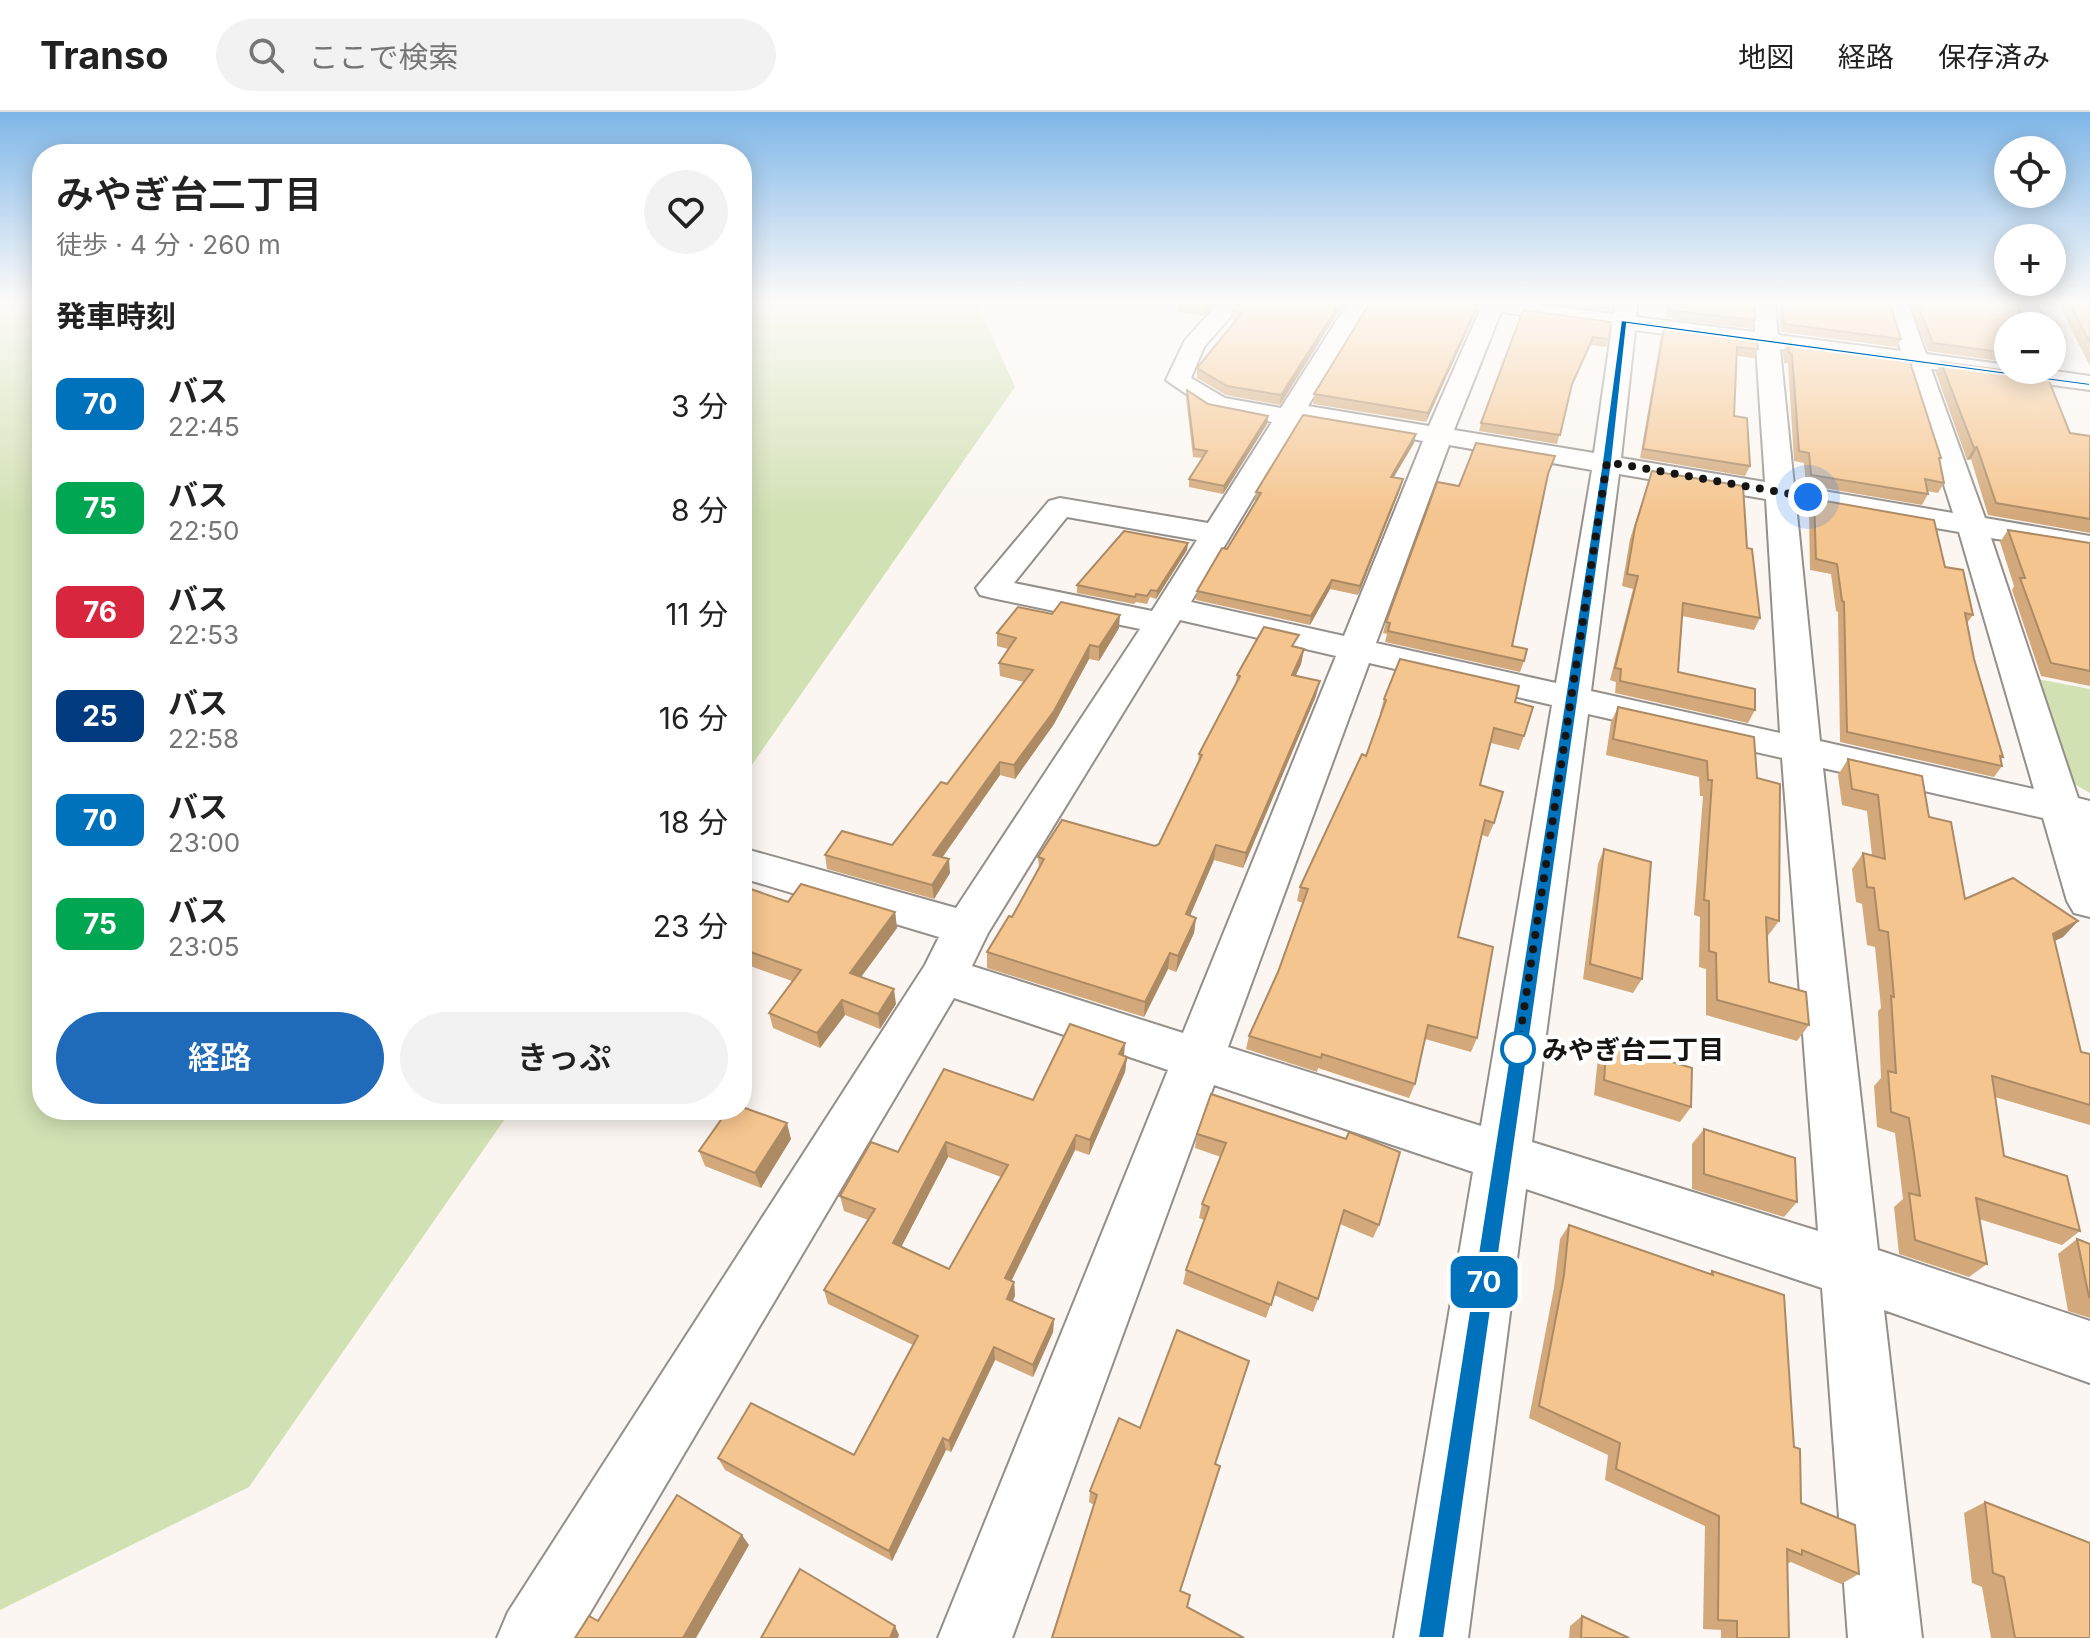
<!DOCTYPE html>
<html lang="ja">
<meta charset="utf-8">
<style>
body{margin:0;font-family:Inter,"Noto Sans JP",sans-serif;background:#f2f2f2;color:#222;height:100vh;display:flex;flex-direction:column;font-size:30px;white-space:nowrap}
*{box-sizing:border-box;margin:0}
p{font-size:26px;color:#767676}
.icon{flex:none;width:44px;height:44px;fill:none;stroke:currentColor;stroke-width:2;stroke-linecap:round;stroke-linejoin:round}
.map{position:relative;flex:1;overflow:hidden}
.drawer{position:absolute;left:32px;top:32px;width:720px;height:976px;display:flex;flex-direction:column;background:#fff;border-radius:32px;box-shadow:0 4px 20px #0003}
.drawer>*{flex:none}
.badge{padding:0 16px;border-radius:12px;font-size:28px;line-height:52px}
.tools{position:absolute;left:1994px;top:24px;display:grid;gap:16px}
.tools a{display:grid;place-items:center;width:72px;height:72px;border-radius:50%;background:#fff;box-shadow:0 4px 20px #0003;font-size:40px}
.you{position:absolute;width:40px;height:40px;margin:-20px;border:6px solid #fff;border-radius:50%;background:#1a73e8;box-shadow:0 0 0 12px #1a73e833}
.map>.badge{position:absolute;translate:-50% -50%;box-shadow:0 0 0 4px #fff}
h2{padding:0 24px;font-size:30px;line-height:72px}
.round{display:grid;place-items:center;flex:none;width:84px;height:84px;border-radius:42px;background:#f2f2f2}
.head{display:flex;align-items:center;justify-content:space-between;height:136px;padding:0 24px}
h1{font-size:38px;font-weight:600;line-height:60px}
.action{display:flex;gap:16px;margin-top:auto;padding:16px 24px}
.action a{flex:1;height:92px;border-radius:48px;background:#1f6ab9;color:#fff;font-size:32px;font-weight:600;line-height:92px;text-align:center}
.action a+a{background:#f2f2f2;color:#222}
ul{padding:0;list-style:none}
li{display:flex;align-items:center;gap:24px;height:104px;padding:0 24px}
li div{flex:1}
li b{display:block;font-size:30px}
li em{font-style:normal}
li .badge{min-width:88px;font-weight:700;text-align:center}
header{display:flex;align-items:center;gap:48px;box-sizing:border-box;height:112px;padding:0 40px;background:#fff;border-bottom:2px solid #e0e0e0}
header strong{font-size:38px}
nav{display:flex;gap:44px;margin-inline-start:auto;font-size:28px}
.search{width:560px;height:72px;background:#f2f2f2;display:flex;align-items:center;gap:20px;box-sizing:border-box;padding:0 28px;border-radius:44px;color:#767676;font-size:30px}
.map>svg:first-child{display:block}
</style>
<header>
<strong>Transo</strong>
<div class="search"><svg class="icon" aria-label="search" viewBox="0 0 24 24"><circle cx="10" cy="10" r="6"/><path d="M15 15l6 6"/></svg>ここで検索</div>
<nav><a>地図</a><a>経路</a><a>保存済み</a></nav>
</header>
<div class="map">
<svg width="2090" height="1526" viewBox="0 0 2090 1526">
<rect width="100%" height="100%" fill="#fbf6f1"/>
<g fill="#d2e1b4">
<path d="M0,189H42V998H511L249,1375L0,1498Z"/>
<path d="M742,189H976L1015,275L742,667Z"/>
<path d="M2032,566L2090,577V681L2071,670Z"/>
</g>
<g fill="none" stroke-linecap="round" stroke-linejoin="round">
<defs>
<g id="minor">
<path d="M1221,189H1244L1204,235L1191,266L1225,286L1281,296L1349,189H1371L1308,294L1429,314L1480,198L1457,194L1454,189H1517L1614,202L1616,189H1638L1636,205L1755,220L1753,189H1775L1778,223L1901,239L1885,189H1907L1926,242L2008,253V258H2047L2090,264V278L1931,257L1985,406L2090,424V442L1991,426L2078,686L2090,689V805L2074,801L2067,789L2043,706L1823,656L1878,1138L2090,1209V1271L1884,1198L1922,1526H1848L1822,1176L1526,1077L1468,1526H1394L1473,1060L1214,973L1012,1526H938L1168,958L954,886L575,1526H497L508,1500L925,853L939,825L742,766V736L956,796L1140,517L992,486L980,483L976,476L1049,389L1060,386L1208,411L1272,310L1208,297L1166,268L1185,228ZM1501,200L1612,215L1594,341L1454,318ZM1635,218L1756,234L1765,370L1621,346ZM1780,237L1906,254L1953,401L1794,374ZM1300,308L1423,329L1344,524L1191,490ZM1449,333L1592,358L1556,571L1376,531ZM1619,362L1766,387L1780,621L1591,579ZM1796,392L1959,420L2034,677L1820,629ZM1067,405L1197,428L1152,499L1014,471ZM1180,508L1336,544L1183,921L972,854L988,821ZM1369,551L1552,593L1481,1014L1228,935ZM1588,602L1782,646L1818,1119L1532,1030Z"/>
<path d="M2012,189H2034L2049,214H2027Z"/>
</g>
</defs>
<use href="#minor" stroke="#948f8a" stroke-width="4"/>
<use href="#minor" fill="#fff" fill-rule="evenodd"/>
</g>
<g fill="#d3a97b" fill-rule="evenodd">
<path d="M1218,189L1203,204L1178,200V191Z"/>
<path d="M1345,189L1280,293L1226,283L1197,266V256L1236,209L1231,208L1232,199Z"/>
<path d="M1541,189H1615L1611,199Z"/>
<path d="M1668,189H1754L1755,208L1752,217L1665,206Z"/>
<path d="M1778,189H1889L1901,227L1897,235L1781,220Z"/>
<path d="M1908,189H2016L2008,214V250L1928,239Z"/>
<path d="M2057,189H2090V254Z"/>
<path d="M1476,200L1426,310L1313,292L1314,282Z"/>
<path d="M1611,210L1609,227L1606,235L1591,233L1571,277L1557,332L1479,319L1481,311Z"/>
<path d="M1664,216L1758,237L1754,246L1737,244L1734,304L1750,354L1745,364L1640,346L1661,224Z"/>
<path d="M1788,231L1939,349L1944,371L1938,381L1927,379L1928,382L1922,393L1806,373L1804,351L1794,349L1788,251H1784L1783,240Z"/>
<path d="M1941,250L2070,321L2090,324V421L1988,403L1971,347L1967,348L1936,261Z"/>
<path d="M1187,278L1208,292L1268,304L1267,312L1223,382L1189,375V367L1202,346L1193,345L1186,286Z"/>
<path d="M1414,331L1394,365L1403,367L1401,375L1358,483L1330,477L1310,513L1196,488L1197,479L1227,437L1256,389L1255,388L1256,380Z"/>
<path d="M1652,359L1747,436L1760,506L1754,518L1682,504L1678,560L1755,598L1748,611L1615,581L1616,570L1610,568L1633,477L1622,474L1630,427Z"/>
<path d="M1547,365L1512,534L1524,549L1520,560L1385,530L1387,522L1383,521L1386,510L1459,374Z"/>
<path d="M1814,387L1945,455L1973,503L1967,511L1974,547L2003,645L2001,647L2002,654L1994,665L1840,630L1838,500L1836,499L1831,462L1810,458L1809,397Z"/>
<path d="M2008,418L2090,431V574L2041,564L2012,478L2014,474L2000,430Z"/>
<path d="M1188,431L1187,438L1156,487L1150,485L1147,492L1136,490L1134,492L1077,481V473Z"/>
<path d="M1052,502L1119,516L1099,549L1089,547L1054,612L1015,667L1000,663L942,746L950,761L934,787L827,757L825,743L892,733L947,672L1024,570L1000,564L999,551L1008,537L997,534V521Z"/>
<path d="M1296,535L1304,537L1301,552L1296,563L1316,584L1243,756L1214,748L1190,803L1196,806L1194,821L1176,860L1168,857L1144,905L987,856V840L1012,805L1039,756L1038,745L1155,734L1159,732L1198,650L1199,642L1236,572L1237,563Z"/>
<path d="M1384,587L1515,590L1524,624L1519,638L1491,631L1480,673L1494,711L1488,725L1482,723L1458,825L1477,926L1471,940L1425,927L1415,972L1409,986L1318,956L1317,960L1246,937L1249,924L1278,860L1303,791L1297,789L1300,775L1366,644L1381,601H1380Z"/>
<path d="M1618,595L1757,666L1779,809L1767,825L1769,870L1809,913L1797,929L1706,903V857L1699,855L1700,805L1694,803L1703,684H1700L1699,665L1606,643L1611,610Z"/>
<path d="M1848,647L1929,705L1965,787L2078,809L2063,825L2054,829L2081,940L2090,942V1013L1995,985L2004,1044L2080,1119L2062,1133L1979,1107L1987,1152L1969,1165L1899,1142L1894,1095L1903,1087L1895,1021L1877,1015L1874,974L1881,966L1878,899L1881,896L1875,835L1867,833L1862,792L1856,790L1852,757L1863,741L1872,743L1867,699L1842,693L1838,663Z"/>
<path d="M1604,737L1642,867L1633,881L1583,867L1598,752Z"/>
<path d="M742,774L788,790L895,800L897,816L861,865L896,892L880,917L845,903L820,936L773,916L769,901L792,869L742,851Z"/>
<path d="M1607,930L1691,995L1680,1010L1594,983L1598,946Z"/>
<path d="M1124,944L1127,945L1125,960L1089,1043L1075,1038L1011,1169L1014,1170L1015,1184L1012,1190L1054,1207L1053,1220L1033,1265L995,1248L951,1340L946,1338L892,1449L725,1358L718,1346L854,1343L913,1233L828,1192L824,1178L868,1108L844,1099L840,1084L898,1040L1033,988ZM948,1045L1001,1065L949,1157L901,1135Z"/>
<path d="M1211,982L1379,1113L1373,1126L1340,1112L1318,1187L1313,1200L1274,1183L1266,1206L1183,1172L1186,1158L1204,1108L1199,1106L1202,1092L1221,1045L1195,1036L1197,1022Z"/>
<path d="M1704,1017L1797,1090L1784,1105L1692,1077V1032Z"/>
<path d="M791,1027L761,1076L705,1054L699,1039Z"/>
<path d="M1569,1113L1709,1162L1712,1159L1794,1335L1801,1391L1859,1462L1841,1472L1791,1450L1787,1452L1789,1526H1721V1518L1703,1517L1705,1414L1605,1368L1608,1343L1529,1306L1554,1176L1560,1127Z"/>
<path d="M2077,1127L2090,1132V1206L2068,1199L2058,1142Z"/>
<path d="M1249,1249L1051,1526L1094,1393L1089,1390L1090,1379Z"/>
<path d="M1985,1390L2090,1526H1991L1982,1475L1972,1471L1964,1401Z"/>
<path d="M1582,1504L1629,1526H1569L1570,1514Z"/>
</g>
<g fill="#ac8a64">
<path d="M1210,189H1218L1203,204L1204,195Z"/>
<path d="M1341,189H1345L1280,293L1281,283Z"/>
<path d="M1478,192L1476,200L1426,310L1428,301Z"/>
<path d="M1268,304L1267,312L1223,382L1224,374Z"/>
<path d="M1416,322L1414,331L1389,373L1391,365Z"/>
<path d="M1977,335L1971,347L1967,348L1974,336Z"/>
<path d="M1403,367L1401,375L1358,483L1360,474Z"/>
<path d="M1188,431L1187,438L1156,487L1157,479Z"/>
<path d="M1332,468L1330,477L1310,513L1311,504Z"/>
<path d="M1120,503L1119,516L1099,549V535Z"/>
<path d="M1090,533L1089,547L1054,612L1015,667L1014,653Z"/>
<path d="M1304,537L1301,552L1289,578L1292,563Z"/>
<path d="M1320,569L1316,584L1243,756L1246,741Z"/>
<path d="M1000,650V663L934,757L933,743Z"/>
<path d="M1216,733L1214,748L1184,818L1186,802Z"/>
<path d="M949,747L950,761L934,787L932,773Z"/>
<path d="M895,800L897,816L853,876L850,861Z"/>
<path d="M1196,806L1194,821L1176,860L1178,844Z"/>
<path d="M2078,809L2063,825L2038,837L2053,822Z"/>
<path d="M1170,841L1168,857L1144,905L1145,890Z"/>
<path d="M894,877L896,892L880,917L878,902Z"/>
<path d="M842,888L845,903L820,936L817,921Z"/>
<path d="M1125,931L1124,946L1119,942Z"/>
<path d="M1127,945L1125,960L1089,1043L1090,1028Z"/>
<path d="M787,1011L791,1027L761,1076L755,1061Z"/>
<path d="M1076,1023L1075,1038L1006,1180L1005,1166Z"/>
<path d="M946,1030L948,1045L896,1145L893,1131Z"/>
<path d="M1014,1170L1015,1184L1007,1201V1187Z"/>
<path d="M1054,1207L1053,1220L1033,1265V1253Z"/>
<path d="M994,1235L995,1248L951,1340L949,1329Z"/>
<path d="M943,1326L946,1338L892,1449L889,1439Z"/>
<path d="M742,1423L749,1433L696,1526H683Z"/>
<path d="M895,1514L899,1523L898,1526H890Z"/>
</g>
<g fill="#f5c58f" stroke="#ac8a64" stroke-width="2" fill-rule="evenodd">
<path d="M1180,189H1210L1204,195L1178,191Z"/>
<path d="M1241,189H1341L1281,283L1227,274L1197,256L1242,201L1232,199Z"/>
<path d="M1371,189H1465L1478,192L1428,301L1314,282Z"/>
<path d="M1669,189H1754L1755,208L1668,198Z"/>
<path d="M1782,189H1889L1901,227L1784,212Z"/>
<path d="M1916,189H2016L2026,214H2008V241L1933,231Z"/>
<path d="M2068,189H2090V231Z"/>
<path d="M1523,198L1611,210L1609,227L1593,225L1572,272L1560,323L1481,311Z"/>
<path d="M1664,216L1757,228L1758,237L1737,235L1734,304L1747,306L1750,354L1643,337Z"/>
<path d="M1788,231L1909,247L1941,346H1939L1944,371L1925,367L1928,382L1811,363L1809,341L1799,339L1792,242L1789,241Z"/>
<path d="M1941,250L2047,264L2070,321L2090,324V407L1996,391L1977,335L1974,336Z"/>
<path d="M1187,278L1208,292L1268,304L1224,374L1189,367L1207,339L1194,337Z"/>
<path d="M1303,303L1416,322L1391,365L1403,367L1360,474L1332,468L1311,504L1197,479L1222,436L1227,437L1261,381L1256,380Z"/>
<path d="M1476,331L1555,344L1548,362L1512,534L1527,537L1524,549L1388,519L1390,511L1386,510L1437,370L1459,374Z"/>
<path d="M1652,359L1743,374L1747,436L1752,437L1760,506L1683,491L1678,560L1755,577V598L1620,569L1621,557L1615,556L1638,464L1627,462L1635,415Z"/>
<path d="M1814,387L1934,408L1945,455L1963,458L1973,503L1965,501L1974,547L2003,645L2000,644L2002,654L1847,620L1844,490L1842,489L1837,452L1816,447Z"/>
<path d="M2008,418L2090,431V559L2051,551L2020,466H2025Z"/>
<path d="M1124,419L1188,431L1157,479L1151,478L1147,484L1136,482L1135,485L1077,473Z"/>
<path d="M1061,490L1120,503L1099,535L1090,533L1054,599L1014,653L1000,650L933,743L949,747L932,773L825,743L842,719L892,733L941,670L947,672L1033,558L999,551L1016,526L997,521L1018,495L1052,502Z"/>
<path d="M1264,515L1299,523L1292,534L1304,537L1292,563L1320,569L1246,741L1216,733L1186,802L1196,806L1178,844L1170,841L1145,890L987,840L1009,804L1012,805L1044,747L1038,745L1062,708L1155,734L1159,732L1202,643L1199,642L1240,564L1237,563Z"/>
<path d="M1400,547L1519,574L1515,590L1533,595L1524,624L1494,616L1480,673L1503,680L1494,711L1485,708L1458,825L1493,835L1477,926L1428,913L1415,972L1322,942L1321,946L1249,924L1278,860L1308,777L1300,775L1362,642L1366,644L1386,588L1384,587Z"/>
<path d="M1618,595L1754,625L1757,666L1780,672L1779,809L1766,805L1769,870L1806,880L1809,913L1717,888L1716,841L1709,839V789L1704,788L1712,668H1708L1707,649L1613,627Z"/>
<path d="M1848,647L1922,664L1929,705L1951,710L1965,787L2013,766L2078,809L2053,822L2081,940L2090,942V993L1992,964L2004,1044L2067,1064L2080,1119L1976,1086L1987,1152L1915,1128L1909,1081L1920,1084L1909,1006L1891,1000L1888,959L1896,961L1891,884L1894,885L1888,820L1879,818L1874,776L1867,775L1863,741L1885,747L1878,683L1852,677Z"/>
<path d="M1604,737L1651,750L1642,867L1590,852Z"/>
<path d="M801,772L895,800L850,861L894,877L878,902L842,888L817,921L769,901L801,858L742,837V774L788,790Z"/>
<path d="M1070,912L1125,931L1119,942L1127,945L1090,1028L1076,1023L1005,1166L1014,1170L1007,1187L1054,1207L1033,1253L994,1235L949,1329L943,1326L889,1439L718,1346L751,1291L854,1343L918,1224L824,1178L875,1097L840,1084L871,1030L898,1040L944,957L1033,988ZM946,1030L1008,1053L949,1157L893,1131Z"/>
<path d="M1607,930L1692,956L1691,995L1604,968Z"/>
<path d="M1211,982L1346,1027L1349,1020L1400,1040L1379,1113L1344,1098L1318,1187L1278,1170L1271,1193L1186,1158L1209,1095L1202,1092L1226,1031L1197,1022Z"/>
<path d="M742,995L787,1011L755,1061L699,1039L728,998H742Z"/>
<path d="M1704,1017L1795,1046L1797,1090L1704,1062Z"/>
<path d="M1569,1113L1713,1163L1712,1159L1784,1183L1794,1335L1800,1337L1801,1391L1855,1413L1859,1462L1802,1438V1443L1787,1437L1789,1526H1737V1509L1718,1508L1719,1404L1616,1357L1620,1331L1539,1294L1564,1163Z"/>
<path d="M2077,1127L2090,1132V1185H2089Z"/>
<path d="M1177,1218L1249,1249L1215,1352L1220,1354L1180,1479L1190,1483L1187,1495L1244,1526H1052L1097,1383L1090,1379L1119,1306L1140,1316Z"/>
<path d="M677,1383L742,1423L683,1526H575L589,1504L598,1509Z"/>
<path d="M1985,1390L2090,1431V1526H2015L2004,1465L1993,1461Z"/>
<path d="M800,1457L895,1514L890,1526H761Z"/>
<path d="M1582,1504L1629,1526H1581Z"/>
</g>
<linearGradient id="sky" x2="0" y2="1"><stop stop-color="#7eb6e8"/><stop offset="0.47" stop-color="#fdfbf9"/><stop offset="1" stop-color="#fdfbf9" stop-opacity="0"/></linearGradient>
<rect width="2090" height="403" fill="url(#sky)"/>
<path fill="#0072bc" stroke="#fff" stroke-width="2" d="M1621,208L2090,271V274L1627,212L1612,350L1444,1526H1418L1602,350Z"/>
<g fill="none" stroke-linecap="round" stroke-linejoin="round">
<path stroke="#171514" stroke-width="8" stroke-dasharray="0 14.4" d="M1518,937L1607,350L1808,385"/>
</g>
<circle fill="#fff" stroke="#0072bc" stroke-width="4" cx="1518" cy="937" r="16"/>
<g text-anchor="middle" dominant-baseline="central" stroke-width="8" stroke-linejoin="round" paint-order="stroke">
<g font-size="26" font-weight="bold" fill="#171514" stroke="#fff" text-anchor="start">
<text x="1542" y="937">みやぎ台二丁目</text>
</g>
</g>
</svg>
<div class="tools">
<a><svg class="icon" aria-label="locate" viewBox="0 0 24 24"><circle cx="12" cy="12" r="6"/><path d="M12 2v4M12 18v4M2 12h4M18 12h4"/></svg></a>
<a>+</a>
<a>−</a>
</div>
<div class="you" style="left:1808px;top:385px"></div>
<b class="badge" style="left:1484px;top:1170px;background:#0072bc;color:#fff">70</b>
<section class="drawer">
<div class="head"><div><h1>みやぎ台二丁目</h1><p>徒歩 · 4 分 · 260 m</p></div><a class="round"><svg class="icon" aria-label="heart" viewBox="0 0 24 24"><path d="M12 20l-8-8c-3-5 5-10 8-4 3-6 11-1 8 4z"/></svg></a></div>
<h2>発車時刻</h2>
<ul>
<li><span class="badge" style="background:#0072bc;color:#fff">70</span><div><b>バス</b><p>22:45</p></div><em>3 分</em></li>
<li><span class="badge" style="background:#00a651;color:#fff">75</span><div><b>バス</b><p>22:50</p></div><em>8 分</em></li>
<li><span class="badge" style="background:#d7263d;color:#fff">76</span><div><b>バス</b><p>22:53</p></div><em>11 分</em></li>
<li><span class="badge" style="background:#003b80;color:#fff">25</span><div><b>バス</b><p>22:58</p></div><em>16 分</em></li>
<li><span class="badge" style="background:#0072bc;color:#fff">70</span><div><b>バス</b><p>23:00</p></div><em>18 分</em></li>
<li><span class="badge" style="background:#00a651;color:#fff">75</span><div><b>バス</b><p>23:05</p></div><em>23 分</em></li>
</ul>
<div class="action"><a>経路</a><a>きっぷ</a></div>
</section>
</div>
